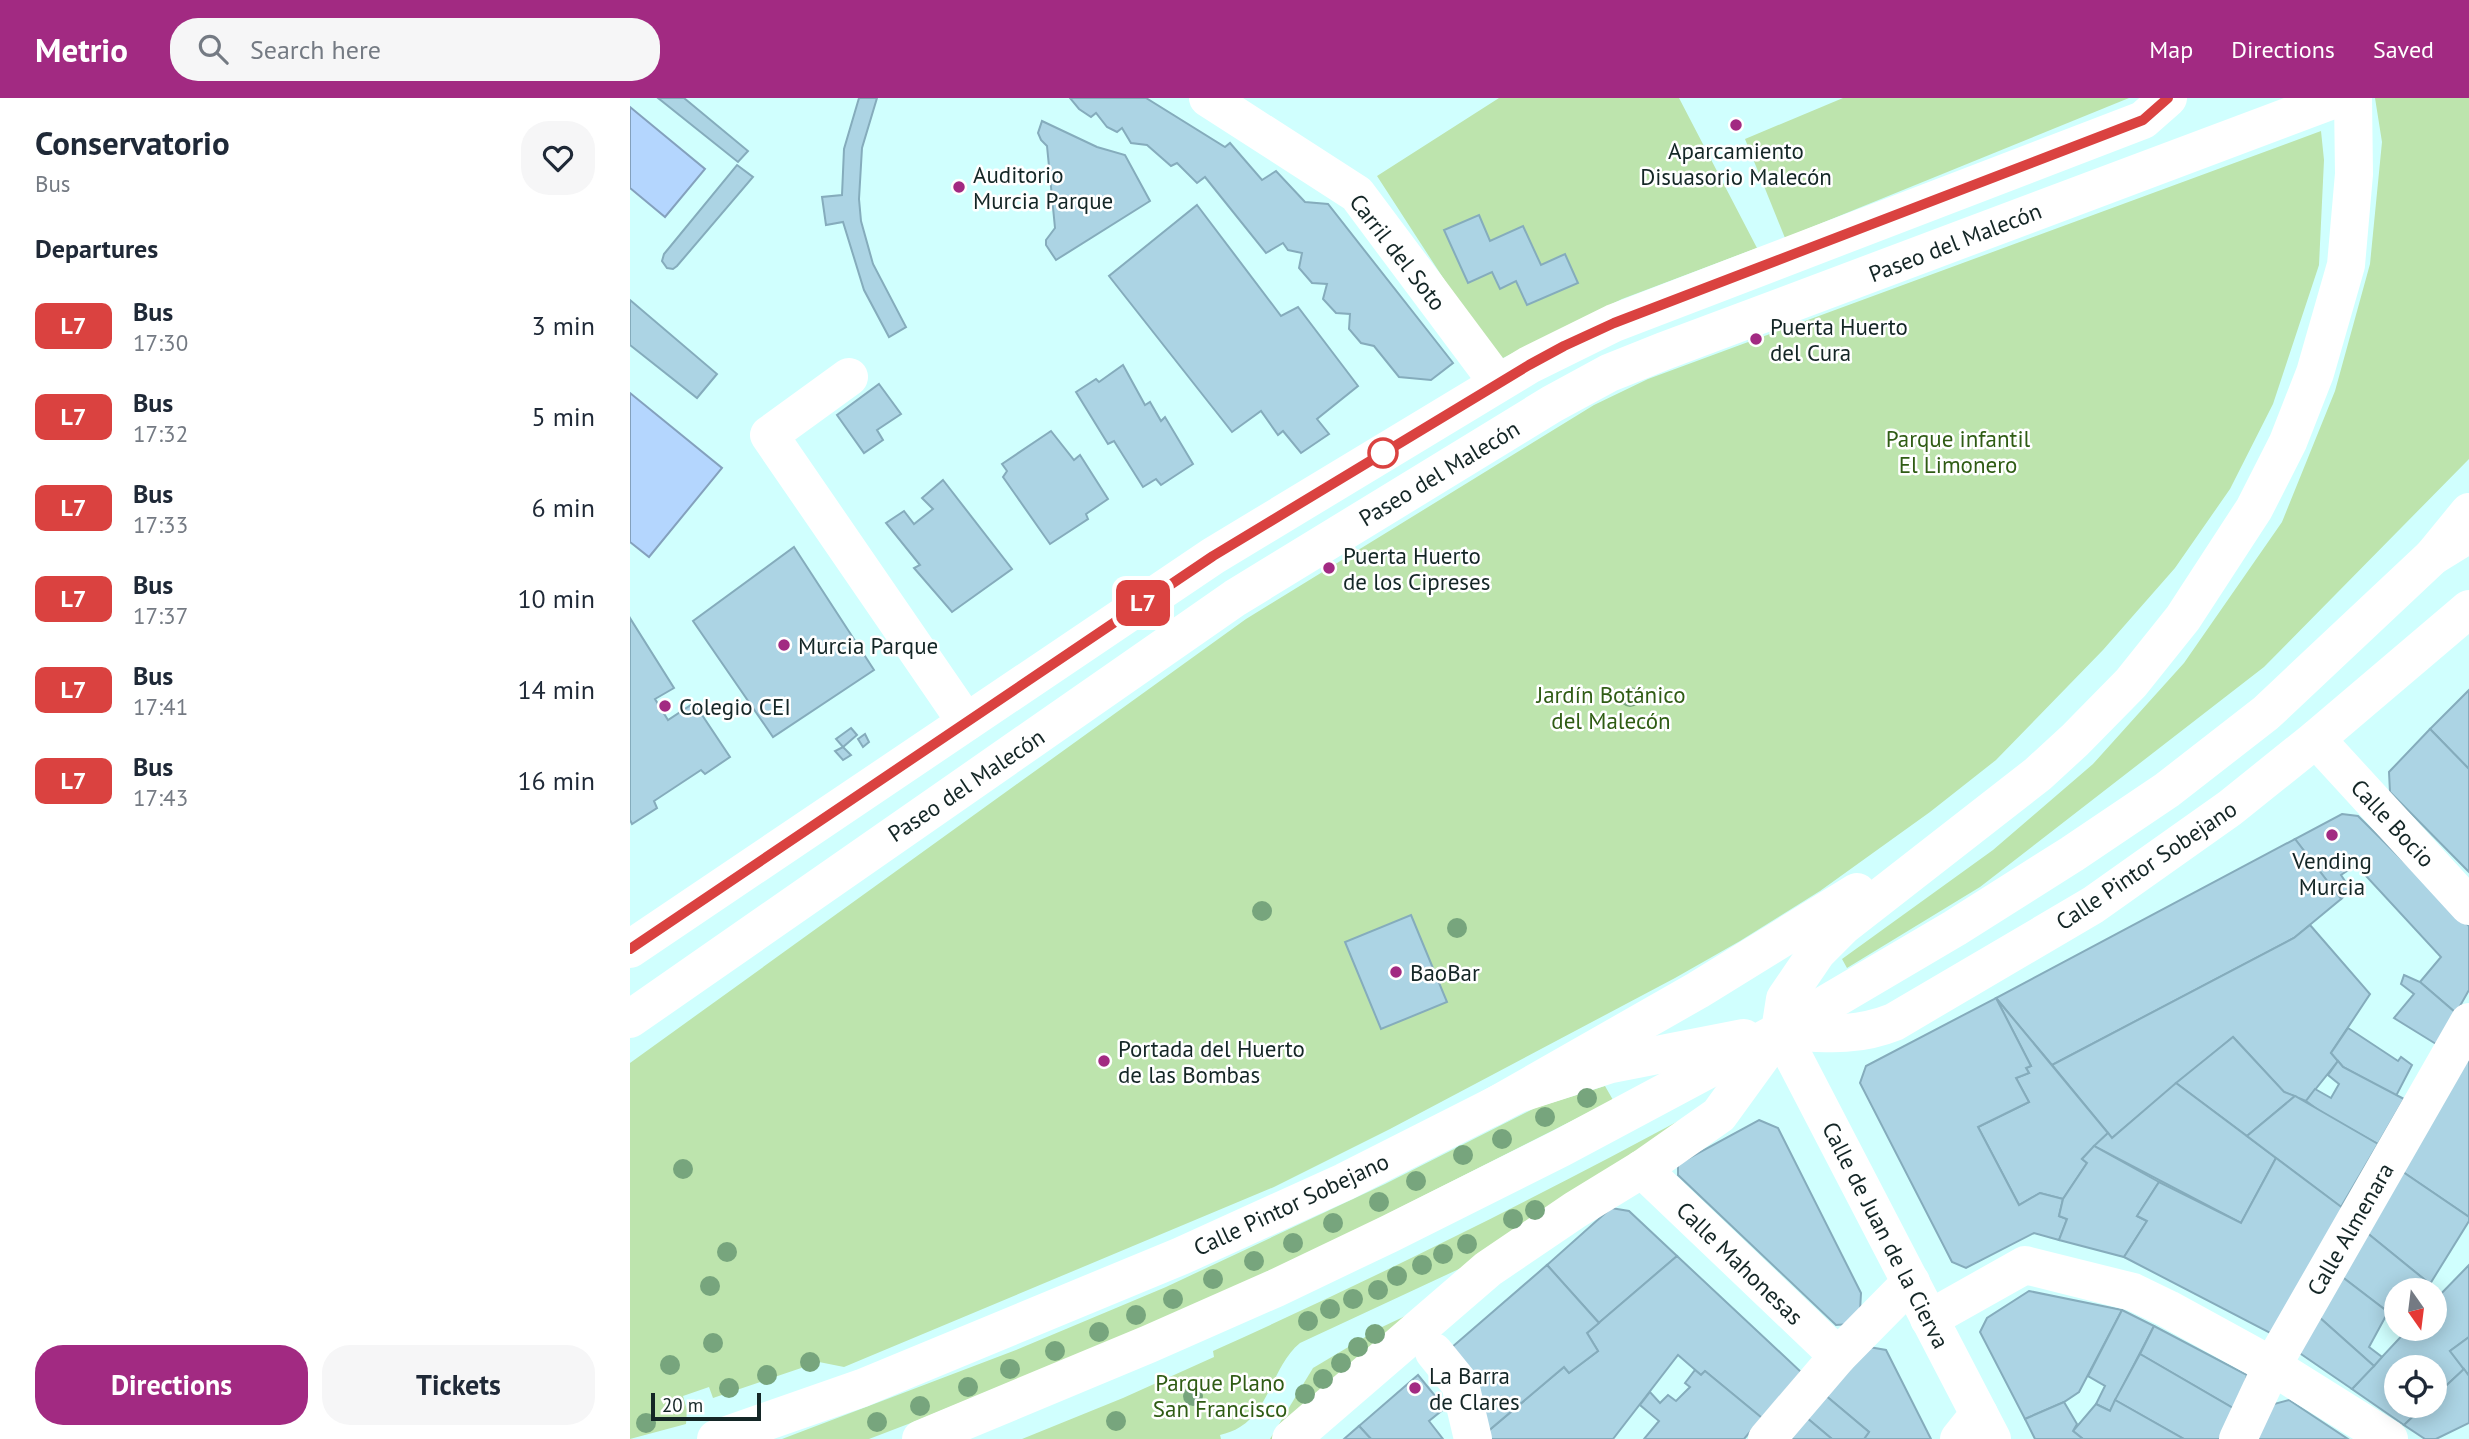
<!DOCTYPE html>
<meta charset="utf-8">
<style>
body{margin:0;font-family:"PT Sans",sans-serif;background:#f6f6f7;color:#1f2937;height:100vh;display:flex;flex-direction:column;font-size:26px;white-space:nowrap}
*{box-sizing:border-box;margin:0}
p{font-size:23px;color:#747a83}
.icon{flex:none;width:38px;height:38px;fill:none;stroke:currentColor;stroke-width:2;stroke-linecap:round;stroke-linejoin:round}
.map{position:relative;flex:1;overflow:hidden}
.sheet{display:flex;flex-direction:column;background:#fff;width:630px}
.sheet>*{flex:none}
.badge{padding:0 14px;border-radius:10px;font-size:24px;line-height:46px}
.needle{width:46px;rotate:166deg}
.fabs{position:absolute;left:1754px;top:1180px;display:grid;gap:14px}
.fabs a{display:grid;place-items:center;width:63px;height:63px;border-radius:50%;background:#fff;box-shadow:0 4px 18px #0003;font-size:35px}
.scale{position:absolute;left:21px;bottom:18px;width:110px;box-sizing:border-box;padding-left:7px;border:4px solid #142626;border-top:0;font-size:19px;line-height:24px;white-space:nowrap;color:#142626;-webkit-text-stroke:5px #fff;paint-order:stroke}
.map>.badge{position:absolute;translate:-50% -50%;box-shadow:0 0 0 4px #fff}
h2{padding:0 35px;font-size:26px;line-height:63px}
.round{display:grid;place-items:center;flex:none;width:74px;height:74px;border-radius:28px;background:#f6f6f7}
.overview{display:flex;align-items:center;justify-content:space-between;height:119px;padding:0 35px}
h1{font-size:33px;font-weight:700;line-height:52px}
.primary-button{display:flex;gap:14px;margin-top:auto;padding:14px 35px}
.primary-button a{flex:1;height:80px;border-radius:28px;background:#a22a82;color:#fff;font-size:28px;font-weight:700;line-height:80px;text-align:center}
.primary-button a+a{background:#f6f6f7;color:#1f2937}
ul{padding:0;list-style:none}
li{display:flex;align-items:center;gap:21px;height:91px;padding:0 35px}
li div{flex:1}
li b{display:block;font-size:26px}
li em{font-style:normal}
li .badge{min-width:77px;font-weight:700;text-align:center}
header{display:flex;align-items:center;gap:42px;box-sizing:border-box;height:98px;padding:0 35px;background:#a22a82;color:#fff}
header strong{font-size:33px}
nav{display:flex;gap:38px;margin-inline-start:auto;font-size:24px}
.search{width:490px;height:63px;background:#f6f6f7;display:flex;align-items:center;gap:18px;box-sizing:border-box;padding:0 24px;border-radius:28px;color:#747a83;font-size:26px}
main{display:flex;flex:1;min-height:0}
.map>svg:first-child{display:block}
</style>
<header>
<strong>Metrio</strong>
<div class="search"><svg class="icon" aria-label="search" viewBox="0 0 24 24"><circle cx="10" cy="10" r="6"/><path d="M15 15l6 6"/></svg>Search here</div>
<nav><a>Map</a><a>Directions</a><a>Saved</a></nav>
</header>
<main>
<section class="sheet">
<div class="overview"><div><h1>Conservatorio</h1><p>Bus</p></div><a class="round"><svg class="icon" aria-label="heart" viewBox="0 0 24 24"><path d="M12 20l-8-8c-3-5 5-10 8-4 3-6 11-1 8 4z"/></svg></a></div>
<h2>Departures</h2>
<ul>
<li><span class="badge" style="background:#da4240;color:#fff">L7</span><div><b>Bus</b><p>17:30</p></div><em>3 min</em></li>
<li><span class="badge" style="background:#da4240;color:#fff">L7</span><div><b>Bus</b><p>17:32</p></div><em>5 min</em></li>
<li><span class="badge" style="background:#da4240;color:#fff">L7</span><div><b>Bus</b><p>17:33</p></div><em>6 min</em></li>
<li><span class="badge" style="background:#da4240;color:#fff">L7</span><div><b>Bus</b><p>17:37</p></div><em>10 min</em></li>
<li><span class="badge" style="background:#da4240;color:#fff">L7</span><div><b>Bus</b><p>17:41</p></div><em>14 min</em></li>
<li><span class="badge" style="background:#da4240;color:#fff">L7</span><div><b>Bus</b><p>17:43</p></div><em>16 min</em></li>
</ul>
<div class="primary-button"><a>Directions</a><a>Tickets</a></div>
</section>
<div class="map">
<svg width="1839" height="1341" viewBox="0 0 1839 1341">
<rect width="100%" height="100%" fill="#d0fffe"/>
<g fill="#bde4ad">
<path d="M869,0H1049L1127,150L992,201L867,263L747,78Z"/>
<path d="M1213,0H1499L1155,140L1115,41Z"/>
<path d="M1745,0H1839V361L1634,569L1350,789L1217,870L1212,861L1363,752L1463,666L1554,565L1652,424L1705,293L1740,166L1752,44Z"/>
<path d="M1691,33L1694,62L1689,167L1643,306L1600,391L1545,470L1473,552L1366,662L1300,714L1190,793L1110,843L1045,880L760,1031L644,1089L214,1269L189,1264L83,1300L79,1289L53,1298L57,1312L56,1326L0,1341V965L616,521L964,307L1018,281Z"/>
<path d="M975,988L983,1002L684,1153L591,1197L286,1323L239,1341H152L386,1252L536,1189L755,1086L905,1010Z"/>
<path d="M1069,1012L859,1157L670,1245C643,1267 640,1311 610,1329C604,1333 597,1335 590,1337L591,1341H392L493,1300L584,1259L583,1253C748,1179 909,1098 1069,1012Z"/>
<path d="M807,1203L653,1341H640L683,1270L752,1229Z"/>
</g>
<g fill="#b4d6fe" stroke="#84a1bd" stroke-width="2">
<path d="M0,9L75,71L35,119L0,90Z"/>
<path d="M0,295L92,370L19,459L0,444Z"/>
</g>
<g fill="#acd4e4" stroke="#85acbc" stroke-width="2">
<path d="M28,0H54L118,53L108,64Z"/>
<path d="M229,0H247L232,50L229,101L231,123L243,166L276,229L259,239L234,192L213,124L196,127L192,99L212,97L214,51Z"/>
<path d="M440,0H516L595,49L600,45L632,82L646,73L675,104L698,106L823,265L801,282L769,279L744,248L731,245L719,231L720,216L706,215L693,201L697,186L682,185L669,170L672,155L658,152L653,145L636,155L575,79L567,85L547,65L541,68L517,47L501,45L492,30L487,34L477,29L466,15L461,19L449,11Z"/>
<path d="M412,23L467,49L495,57L520,103L426,162L416,147V142L425,130L417,48L411,42L408,35Z"/>
<path d="M107,67L123,79L47,168L43,171L37,170L32,163L34,156Z"/>
<path d="M567,107L651,218L668,209L728,288L687,321L699,336L671,355L653,333L648,337L631,313L602,334L479,178Z"/>
<path d="M849,117L860,143L893,128L911,167L935,156L948,185L897,207L886,183L870,191L862,174L838,185L814,132Z"/>
<path d="M0,202L87,276L67,300L0,247Z"/>
<path d="M493,267L515,307L520,304L531,323L535,319L563,366L531,387L526,381L513,389L484,343L478,346L446,294L466,281L469,284Z"/>
<path d="M249,286L271,316L247,332L253,342L234,355L207,317Z"/>
<path d="M421,333L444,362L450,357L478,401L456,416L458,421L420,446L373,379L377,373L372,366Z"/>
<path d="M313,382L382,471L322,514L284,470L290,467L256,425L274,413L284,426L303,411L292,400Z"/>
<path d="M164,449L244,572L143,639L63,523Z"/>
<path d="M0,520L44,590L25,601L38,622L64,605L100,659L75,676L71,672L24,703L27,710L2,726L0,722Z"/>
<path d="M1839,592V671L1800,631Z"/>
<path d="M221,630L227,637L213,649L206,641Z"/>
<path d="M1800,631L1839,671V774L1760,694L1759,674Z"/>
<path d="M235,636L239,644L233,649L228,641Z"/>
<path d="M213,649L221,657L213,662L205,653Z"/>
<path d="M1712,716L1728,718L1839,828V892L1826,915L1790,884L1811,859L1726,767L1711,777L1721,792L1711,801L1665,741Z"/>
<path d="M1665,741L1711,801L1664,840L1422,967L1366,900Z"/>
<path d="M781,817L817,904L751,931L715,844Z"/>
<path d="M1680,827L1740,896L1701,955L1708,963L1676,1003L1654,994L1603,939L1482,1040L1422,967L1664,840Z"/>
<path d="M1774,877L1790,884L1826,915L1806,946L1764,920L1784,896L1771,886Z"/>
<path d="M1366,900L1478,1035L1452,1061L1457,1065L1433,1101L1410,1095L1389,1107L1348,1029L1399,1004L1386,980L1399,975L1396,970L1401,968Z"/>
<path d="M1366,900L1401,968L1396,970L1399,975L1386,980L1399,1004L1348,1029L1389,1107L1410,1095L1433,1101L1429,1118L1437,1121L1429,1142L1404,1135L1336,1170L1322,1164L1230,985L1236,968Z"/>
<path d="M1718,930L1768,963L1771,959L1782,967L1766,998L1713,969L1701,955Z"/>
<path d="M1603,939L1654,994L1665,998L1617,1038L1546,985Z"/>
<path d="M1839,954V1119L1773,1074Z"/>
<path d="M1708,963L1713,969L1774,1001L1748,1046L1694,1016L1676,1003L1685,991L1701,1000L1709,986L1698,977Z"/>
<path d="M1546,985L1646,1060L1611,1125L1464,1048L1478,1035L1482,1040Z"/>
<path d="M1665,998L1748,1046L1711,1109L1617,1038Z"/>
<path d="M1129,1022L1148,1030L1231,1195L1230,1213L1220,1226L1206,1227L1048,1077V1066Z"/>
<path d="M1464,1048L1529,1084L1507,1118L1517,1123L1494,1159L1429,1142L1437,1121L1429,1118L1433,1101L1457,1065L1452,1061Z"/>
<path d="M1646,1060L1714,1111L1644,1237L1494,1159L1517,1123L1507,1118L1529,1084L1611,1125Z"/>
<path d="M1773,1074L1839,1119V1123L1800,1186L1736,1134Z"/>
<path d="M981,1110L999,1113L1047,1158L969,1225L917,1167Z"/>
<path d="M1736,1134L1800,1186L1795,1192H1766V1220L1711,1178Z"/>
<path d="M1047,1158L1171,1274L1132,1320L1075,1273L1071,1277L1048,1257L983,1341H859L857,1334L934,1269L939,1275L968,1253L957,1235Z"/>
<path d="M917,1167L969,1225L957,1235L968,1253L939,1275L934,1269L857,1334L821,1250Z"/>
<path d="M1839,1167V1239L1820,1253L1834,1271L1804,1299V1269H1766V1307H1795L1774,1327L1722,1291L1779,1230H1804V1203Z"/>
<path d="M1711,1178L1758,1214L1739,1249L1752,1259L1744,1268L1689,1219Z"/>
<path d="M1399,1193L1492,1212L1449,1294L1434,1304L1395,1321L1350,1234L1357,1220Z"/>
<path d="M1492,1212L1524,1228L1480,1313L1466,1306L1475,1288L1458,1278Z"/>
<path d="M1689,1219L1744,1268L1722,1291L1668,1254Z"/>
<path d="M1524,1228L1617,1277L1608,1313L1510,1256Z"/>
<path d="M1839,1239V1278L1820,1253Z"/>
<path d="M1239,1249L1256,1252L1301,1341H1234L1239,1334L1195,1297Z"/>
<path d="M1510,1256L1608,1313L1593,1341H1554L1485,1302Z"/>
<path d="M1834,1271L1839,1278V1325L1806,1341H1795L1774,1327L1795,1307H1804V1299Z"/>
<path d="M1065,1272L1071,1277L1075,1273L1132,1320L1114,1341H1014L1029,1323L1010,1307L1020,1294L1030,1305L1038,1297L1046,1303L1060,1289L1055,1285Z"/>
<path d="M788,1277L815,1310L799,1323L813,1341H741L729,1328Z"/>
<path d="M1195,1297L1239,1334L1234,1341H1202L1177,1320Z"/>
<path d="M1485,1302L1554,1341H1453L1443,1333L1466,1306L1480,1313Z"/>
<path d="M1659,1302L1718,1341H1624L1644,1306Z"/>
<path d="M1434,1304L1447,1326L1443,1333L1453,1341H1405L1395,1321Z"/>
<path d="M1177,1320L1202,1341H1159Z"/>
<path d="M729,1328L741,1341H714Z"/>
</g>
<g fill="none" stroke-linecap="round" stroke-linejoin="round">
<g stroke="#fff" stroke-width="38">
<path d="M578,0L727,96L868,285"/>
<path d="M219,279L139,337L336,624"/>
<path d="M1686,641L1839,808"/>
<path d="M0,851L583,458L899,267L984,225L1513,22L1538,0"/>
<path d="M0,921L605,500L922,306L979,275L1034,253L1708,0"/>
<path d="M1012,1071L1208,1258"/>
<path d="M1299,1221L1395,1167L1503,1194L1538,1211L1642,1268L1759,1341"/>
<path d="M804,1254L830,1286L843,1341"/>
<path d="M661,1341L858,1171L945,1112L1012,1071L1089,1017L1150,933C1192,935 1224,940 1264,924L1463,807L1600,710L1686,641L1839,511"/>
<path d="M1137,1341L1208,1258L1281,1184"/>
<path d="M1329,1341L1349,1316"/>
<path d="M1608,1341L1642,1268L1839,924"/>
</g>
<g stroke="#fff" stroke-width="38">
<path d="M1150,933L1362,1341"/>
<path d="M86,1341L232,1290L551,1158L714,1084L888,996L981,966L1114,940"/>
<path d="M291,1341L519,1246L646,1190L759,1136L931,1050L1150,933L1325,830L1442,756L1537,692L1636,615L1803,458L1839,414"/>
</g>
<g stroke="#fff" stroke-width="38">
<path d="M1803,458L1839,436"/>
<path d="M1150,933L1155,901L1187,854L1213,828L1408,676L1445,642L1501,585L1553,520L1624,411L1658,344L1685,275L1716,167L1724,76L1723,0"/>
<path d="M861,1010L1068,892L1227,794"/>
</g>
</g>
<g fill="#77a57d">
<circle cx="1000" cy="599" r="10"/>
<circle cx="632" cy="813" r="10"/>
<circle cx="827" cy="830" r="10"/>
<circle cx="957" cy="1000" r="10"/>
<circle cx="915" cy="1019" r="10"/>
<circle cx="872" cy="1041" r="10"/>
<circle cx="833" cy="1057" r="10"/>
<circle cx="53" cy="1071" r="10"/>
<circle cx="786" cy="1083" r="10"/>
<circle cx="749" cy="1104" r="10"/>
<circle cx="905" cy="1112" r="10"/>
<circle cx="883" cy="1121" r="10"/>
<circle cx="703" cy="1125" r="10"/>
<circle cx="663" cy="1145" r="10"/>
<circle cx="837" cy="1146" r="10"/>
<circle cx="97" cy="1154" r="10"/>
<circle cx="813" cy="1156" r="10"/>
<circle cx="624" cy="1163" r="10"/>
<circle cx="792" cy="1167" r="10"/>
<circle cx="767" cy="1178" r="10"/>
<circle cx="583" cy="1181" r="10"/>
<circle cx="80" cy="1188" r="10"/>
<circle cx="748" cy="1192" r="10"/>
<circle cx="543" cy="1201" r="10"/>
<circle cx="723" cy="1201" r="10"/>
<circle cx="700" cy="1211" r="10"/>
<circle cx="506" cy="1217" r="10"/>
<circle cx="678" cy="1223" r="10"/>
<circle cx="469" cy="1234" r="10"/>
<circle cx="745" cy="1236" r="10"/>
<circle cx="83" cy="1245" r="10"/>
<circle cx="728" cy="1249" r="10"/>
<circle cx="425" cy="1253" r="10"/>
<circle cx="180" cy="1264" r="10"/>
<circle cx="711" cy="1265" r="10"/>
<circle cx="40" cy="1267" r="10"/>
<circle cx="380" cy="1271" r="10"/>
<circle cx="137" cy="1277" r="10"/>
<circle cx="693" cy="1281" r="10"/>
<circle cx="338" cy="1289" r="10"/>
<circle cx="99" cy="1290" r="10"/>
<circle cx="675" cy="1296" r="10"/>
<circle cx="563" cy="1298" r="10"/>
<circle cx="290" cy="1308" r="10"/>
<circle cx="486" cy="1323" r="10"/>
<circle cx="247" cy="1324" r="10"/>
<circle cx="16" cy="1325" r="10"/>
</g>
<g fill="none" stroke-linecap="round" stroke-linejoin="round">
<defs>
<path id="line" d="M0,851L583,458L899,267L934,248L984,225L1513,22L1538,0"/>
</defs>
<use href="#line" stroke="#fff" stroke-width="16"/>
<use href="#line" stroke="#da4240" stroke-width="10"/>
</g>
<g fill="#a22a82" stroke="#fff" stroke-width="2.5">
<circle cx="1106" cy="27" r="7"/>
<circle cx="329" cy="89" r="7"/>
<circle cx="1126" cy="241" r="7"/>
<circle cx="699" cy="470" r="7"/>
<circle cx="154" cy="547" r="7"/>
<circle cx="35" cy="608" r="7"/>
<circle cx="1702" cy="737" r="7"/>
<circle cx="766" cy="874" r="7"/>
<circle cx="474" cy="963" r="7"/>
<circle cx="785" cy="1290" r="7"/>
</g>
<circle fill="#fff" stroke="#da4240" stroke-width="3.5" cx="753" cy="355" r="14"/>
<g text-anchor="middle" dominant-baseline="central" stroke-width="5" stroke-linejoin="round" paint-order="stroke">
<g font-size="23" fill="#142626" stroke="#fff" text-anchor="start">
<text x="1106" y="52" text-anchor="middle">Aparcamiento<tspan x="1106" dy="26">Disuasorio Malecón</tspan></text>
<text x="343" y="76">Auditorio<tspan x="343" dy="26">Murcia Parque</tspan></text>
<text x="1140" y="228">Puerta Huerto<tspan x="1140" dy="26">del Cura</tspan></text>
<text x="713" y="457">Puerta Huerto<tspan x="713" dy="26">de los Cipreses</tspan></text>
<text x="168" y="547">Murcia Parque</text>
<text x="49" y="608">Colegio CEI</text>
<text x="1702" y="762" text-anchor="middle">Vending<tspan x="1702" dy="26">Murcia</tspan></text>
<text x="780" y="874">BaoBar</text>
<text x="488" y="950">Portada del Huerto<tspan x="488" dy="26">de las Bombas</tspan></text>
<text x="799" y="1277">La Barra<tspan x="799" dy="26">de Clares</tspan></text>
</g>
<g font-size="23" fill="#142626" stroke="#fff">
<text transform="translate(1325 144) rotate(-21)">Paseo del Malecón</text>
<text transform="translate(768 154) rotate(52)">Carril del Soto</text>
<text transform="translate(809 375) rotate(-31)">Paseo del Malecón</text>
<text transform="translate(336 687) rotate(-34)">Paseo del Malecón</text>
<text transform="translate(1763 725) rotate(47)">Calle Bocio</text>
<text transform="translate(1516 767) rotate(-34)">Calle Pintor Sobejano</text>
<text transform="translate(661 1106) rotate(-25)">Calle Pintor Sobejano</text>
<text transform="translate(1720 1131) rotate(-60)">Calle Almenara</text>
<text transform="translate(1256 1137) rotate(63)">Calle de Juan de la Cierva</text>
<text transform="translate(1110 1165) rotate(44)">Calle Mahonesas</text>
</g>
<g font-size="23" fill="#2f5c14" stroke="#fff">
<text x="1328" y="340">Parque infantil<tspan x="1328" dy="26">El Limonero</tspan></text>
<text x="981" y="596">Jardín Botánico<tspan x="981" dy="26">del Malecón</tspan></text>
<text x="590" y="1284">Parque Plano<tspan x="590" dy="26">San Francisco</tspan></text>
</g>
</g>
</svg>
<div class="fabs">
<a><svg class="needle" viewBox="-14 -14 28 28"><path d="M0-13l5 13h-10z" fill="#e53935"/><path d="M0 13l5-13h-10z" fill="#747a83"/></svg></a>
<a><svg class="icon" aria-label="locate" viewBox="0 0 24 24"><circle cx="12" cy="12" r="6"/><path d="M12 2v4M12 18v4M2 12h4M18 12h4"/></svg></a>
</div>
<div class="scale">20 m</div>
<b class="badge" style="left:513px;top:505px;background:#da4240;color:#fff">L7</b>
</div>
</main>
